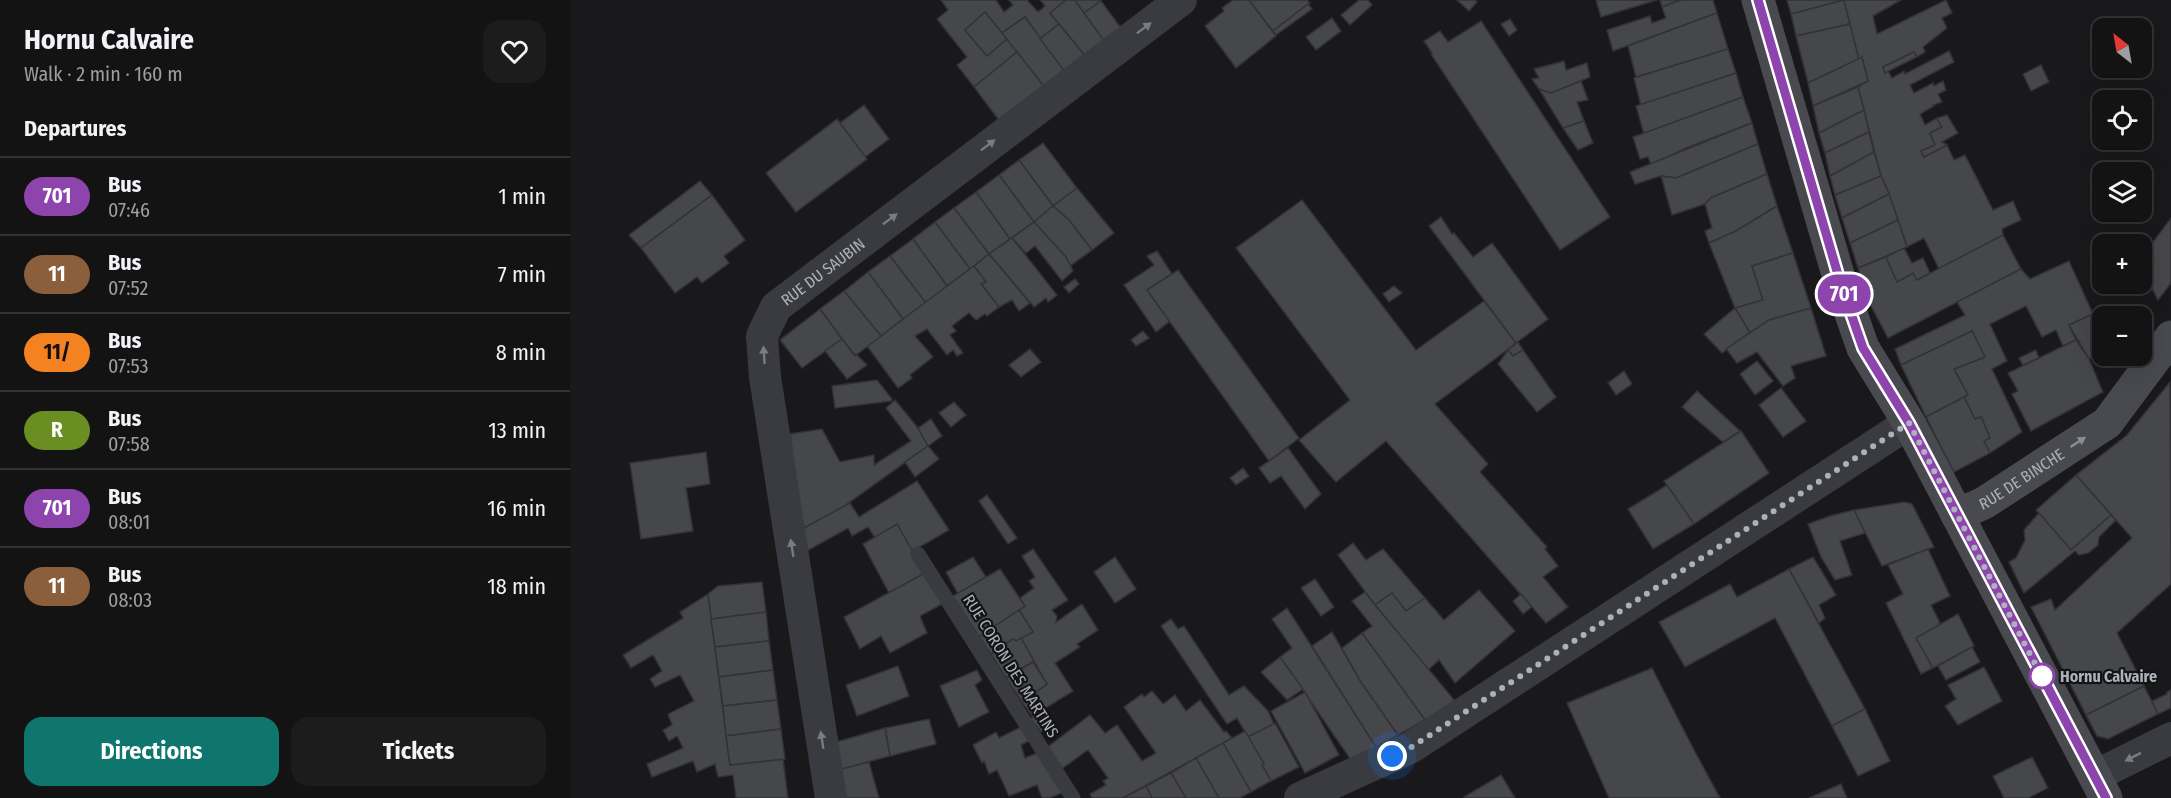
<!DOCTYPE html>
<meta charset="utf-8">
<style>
body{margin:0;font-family:"Fira Sans Condensed",sans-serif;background:#1c1c1d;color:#f1f3f6;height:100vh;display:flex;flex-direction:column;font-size:22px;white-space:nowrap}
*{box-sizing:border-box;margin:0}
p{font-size:20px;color:#9d9ea0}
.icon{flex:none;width:33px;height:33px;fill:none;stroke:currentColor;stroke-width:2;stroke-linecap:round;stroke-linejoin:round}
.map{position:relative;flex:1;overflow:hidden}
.side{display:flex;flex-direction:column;background:#131314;width:570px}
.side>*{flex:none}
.badge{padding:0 12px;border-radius:20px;font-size:21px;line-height:39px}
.needle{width:39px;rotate:329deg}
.buttons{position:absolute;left:1522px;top:18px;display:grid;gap:12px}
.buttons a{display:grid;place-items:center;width:60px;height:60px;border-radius:12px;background:#131314;box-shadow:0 6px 24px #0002,0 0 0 2px #323234;font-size:30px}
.you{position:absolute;width:30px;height:30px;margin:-15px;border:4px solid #fff;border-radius:50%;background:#1a73e8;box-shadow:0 0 0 9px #1a73e833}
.map>.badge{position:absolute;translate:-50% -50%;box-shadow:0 0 0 3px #fff}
h2{padding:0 24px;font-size:22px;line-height:54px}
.round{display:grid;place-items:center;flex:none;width:63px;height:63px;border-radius:18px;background:#1c1c1d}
.head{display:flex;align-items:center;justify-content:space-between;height:102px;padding:0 24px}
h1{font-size:28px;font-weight:700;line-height:45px}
.action{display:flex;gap:12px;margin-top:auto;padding:12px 24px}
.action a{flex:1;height:69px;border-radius:18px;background:#0f766e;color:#fff;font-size:24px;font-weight:700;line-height:69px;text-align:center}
.action a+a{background:#1c1c1d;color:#f1f3f6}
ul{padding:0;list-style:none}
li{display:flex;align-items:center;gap:18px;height:78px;padding:0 24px;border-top:2px solid #323234}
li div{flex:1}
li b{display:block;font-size:22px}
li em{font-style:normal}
li .badge{min-width:66px;font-weight:700;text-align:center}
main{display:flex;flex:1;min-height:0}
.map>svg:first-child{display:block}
</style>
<main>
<section class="side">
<div class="head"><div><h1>Hornu Calvaire</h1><p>Walk · 2 min · 160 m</p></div><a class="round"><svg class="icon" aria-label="heart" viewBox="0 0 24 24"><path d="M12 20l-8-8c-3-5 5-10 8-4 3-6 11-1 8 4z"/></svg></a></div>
<h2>Departures</h2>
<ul>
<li><span class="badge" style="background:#8e44ad;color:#fff">701</span><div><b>Bus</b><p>07:46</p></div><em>1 min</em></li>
<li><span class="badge" style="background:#8b5e3c;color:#fff">11</span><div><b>Bus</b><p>07:52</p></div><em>7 min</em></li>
<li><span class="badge" style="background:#f58220;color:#111">11/</span><div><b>Bus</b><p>07:53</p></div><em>8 min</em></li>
<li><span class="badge" style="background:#6b8e23;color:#fff">R</span><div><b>Bus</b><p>07:58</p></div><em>13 min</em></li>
<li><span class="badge" style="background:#8e44ad;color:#fff">701</span><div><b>Bus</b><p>08:01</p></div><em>16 min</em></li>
<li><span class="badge" style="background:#8b5e3c;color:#fff">11</span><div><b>Bus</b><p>08:03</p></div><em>18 min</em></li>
</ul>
<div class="action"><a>Directions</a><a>Tickets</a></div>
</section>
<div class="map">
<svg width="1601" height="798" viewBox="0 0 1601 798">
<rect width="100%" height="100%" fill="#19191b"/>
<g fill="#46474b" stroke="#333337" stroke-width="1.5">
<path d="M371,0H426L434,12L443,5L439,0H457L468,12L475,6L470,0H496L480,13L489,24L470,39L455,17L432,33L415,12L395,30L417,56L437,39L447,52L404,87L387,65L397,57L367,19L378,10Z"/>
<path d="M496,0H505L535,42L516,57L480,13Z"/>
<path d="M505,0H530L531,1L514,13Z"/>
<path d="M663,0H679L706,36L666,68L635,26L654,11L652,8Z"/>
<path d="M679,0H737L740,3L703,31Z"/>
<path d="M789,0H798L802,5L780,25L771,15Z"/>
<path d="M887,0H905L907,2L899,11Z"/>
<path d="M1026,0H1087L1031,17Z"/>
<path d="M1090,0H1111L1092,7Z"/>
<path d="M1111,0H1143L1147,13L1043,51L1037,30L1080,16L1082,23L1096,18L1092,7Z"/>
<path d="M1217,0H1274L1221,14Z"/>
<path d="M1274,0L1280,24L1226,36L1221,14Z"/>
<path d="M1274,0H1331L1303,16L1307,34L1376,0L1382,13L1372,18L1377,28L1353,47L1355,52L1347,57L1344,52L1313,67L1315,73L1318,71L1322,78L1334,71L1335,74L1379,51L1384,62L1340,85L1344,93L1363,83L1364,86L1373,81L1376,90L1368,94L1372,102L1363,105L1364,106L1350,114L1355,125L1367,118L1372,127L1360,133L1365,145L1351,151L1354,157L1377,145L1384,160L1395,155L1423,210L1443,201L1451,220L1432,229L1433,235L1369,269L1354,238L1337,247L1319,193L1311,176L1288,87L1298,81L1292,57L1289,60Z"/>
<path d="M531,1L551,28L535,42L514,13Z"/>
<path d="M738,4L742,9L706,35L703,31Z"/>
<path d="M415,12L437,39L417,56L395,30Z"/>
<path d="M1147,13L1158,49L1066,77L1058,46Z"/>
<path d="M455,17L496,73L476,89L432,33Z"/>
<path d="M762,18L771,31L746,50L736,37Z"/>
<path d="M940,19L947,30L939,36L931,24Z"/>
<path d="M911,21L1040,217L990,250L861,54L862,53L854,41L870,31L878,42Z"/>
<path d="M489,24L516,57L496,73L470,39Z"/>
<path d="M1280,24L1289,60L1238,83L1226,36Z"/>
<path d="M1158,49L1166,73L1071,106L1064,78Z"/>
<path d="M447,52L476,89L431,123L404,87Z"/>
<path d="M1344,52L1347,57L1315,73L1313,67Z"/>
<path d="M1292,57L1298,81L1243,106L1238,83Z"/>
<path d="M994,61L996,70L1017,63L1020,77L981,93L969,89L962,79L969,78L964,69Z"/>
<path d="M1471,65L1479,82L1461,91L1453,74Z"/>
<path d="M1166,73L1173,97L1074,134L1066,106Z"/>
<path d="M1011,81L1018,100L1007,102L1014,121L993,128L969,89L981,93Z"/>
<path d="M1288,87L1294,110L1249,133L1243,106Z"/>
<path d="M1173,97L1182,123L1116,148L1081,165L1078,157L1070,159L1063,137Z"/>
<path d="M294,105L319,139L295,157L270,123Z"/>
<path d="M1294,110L1299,132L1255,153L1249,133Z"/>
<path d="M1377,115L1388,133L1372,142L1377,145L1354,157L1351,151L1365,145L1360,133L1372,127L1367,118Z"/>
<path d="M267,119L297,159L226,212L196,173Z"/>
<path d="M1014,121L1023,143L1008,150L993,128Z"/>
<path d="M1182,123L1188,144L1106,178L1091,176L1065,184L1060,172Z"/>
<path d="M1299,132L1304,152L1260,176L1255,153Z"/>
<path d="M473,143L507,188L483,206L449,160Z"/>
<path d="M1188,144L1197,174L1141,198L1135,204L1102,215L1091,176L1106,178Z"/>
<path d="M1304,152L1311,176L1265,195L1260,176Z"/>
<path d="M449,160L483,206L464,222L429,175Z"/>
<path d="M1197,174L1207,206L1166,231L1139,243L1135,231L1142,228L1135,204L1141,198Z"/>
<path d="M429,175L464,222L440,239L406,192Z"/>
<path d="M1311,176L1319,194L1272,218L1265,195Z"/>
<path d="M130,181L142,195L71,248L59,235Z"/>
<path d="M507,188L544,233L522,250L499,220L483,206Z"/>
<path d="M406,192L440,239L419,254L384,208Z"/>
<path d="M1319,194L1328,220L1280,243L1272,218Z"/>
<path d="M142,195L175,240L154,256L159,263L132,283L127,277L105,293L71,248Z"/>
<path d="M732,200L846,350L914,301L946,343L865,404L918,464L910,472L977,547L975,549L988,566L973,577L998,607L976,623L816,441L766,482L729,440L780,400L666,248Z"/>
<path d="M483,206L499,220L522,250L500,266L496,257L464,222Z"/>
<path d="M1207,206L1223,253L1182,266L1193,300L1165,308L1139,243L1166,231Z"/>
<path d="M384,208L419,254L400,269L365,222Z"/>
<path d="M871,217L882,234L884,233L903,257L922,243L978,319L946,343L859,226Z"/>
<path d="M1601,218V283L1588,300L1572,268V257Z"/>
<path d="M1328,220L1337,247L1288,268L1280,243Z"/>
<path d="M365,222L400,269L377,286L343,239Z"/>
<path d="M464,222L496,257L503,271L492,281L465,246L456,253L442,238Z"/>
<path d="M1433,235L1451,269L1318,338L1299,302L1288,268L1316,257L1327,282L1343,273L1347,280Z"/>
<path d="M442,238L487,295L478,302L476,298L464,307L419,254Z"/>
<path d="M343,239L377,286L356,303L320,256Z"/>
<path d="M1334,248L1342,263L1353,258L1360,273L1347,280L1343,273L1327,282L1316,257Z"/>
<path d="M587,251L602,274L577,290L600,321L586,332L554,285L584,265L577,256Z"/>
<path d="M1223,253L1241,308L1199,320L1180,333L1165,308L1193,300L1182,266Z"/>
<path d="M419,254L460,303L449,311L442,300L429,307L411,284L416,282L404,266Z"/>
<path d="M320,256L356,303L333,319L298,272Z"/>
<path d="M1499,261L1523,314L1499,325L1506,340L1493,346L1486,330L1472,337L1456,306L1420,324L1437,361L1422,369L1452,432L1420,453L1414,441L1420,438L1411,417L1405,419L1394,397L1398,395L1384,369L1415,357L1402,331L1331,365L1325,349L1395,315L1387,302L1451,269L1460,279Z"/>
<path d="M404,266L416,282L411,284L429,307L417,316L415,314L406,320L399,313L382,326L386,331L380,335L393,353L387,356L383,350L377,355L357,329L345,336L363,357L340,375L342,378L328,388L297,346Z"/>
<path d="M608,270L729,438L699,461L577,290Z"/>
<path d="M298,272L333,319L311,336L274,291Z"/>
<path d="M505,279L509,284L499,293L494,287Z"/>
<path d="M824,286L832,293L819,302L813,294Z"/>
<path d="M274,291L311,336L285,356L250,309Z"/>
<path d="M1165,308L1180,333L1152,353L1134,334Z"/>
<path d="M1241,308L1256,356L1221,366L1225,378L1213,386L1187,352L1167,363L1156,349L1199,320Z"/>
<path d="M250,309L272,339L232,368L210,340Z"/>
<path d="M1523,314L1533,335V353L1519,359L1499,325Z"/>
<path d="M573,331L579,338L566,346L561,340Z"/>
<path d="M1402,331L1415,357L1384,369L1398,395L1356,417L1331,365Z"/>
<path d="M272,339L285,356L286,354L297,365L277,379L255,351Z"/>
<path d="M1506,340L1519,359L1533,392L1461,431L1442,394L1448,391L1438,373Z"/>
<path d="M948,342L953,350L943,356L938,350Z"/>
<path d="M460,349L471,362L451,377L439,365Z"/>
<path d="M938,350L943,356L953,350L986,397L967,412L928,364Z"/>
<path d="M1466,350L1469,358L1453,365L1449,358Z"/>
<path d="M1187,361L1203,381L1185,395L1170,374Z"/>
<path d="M1054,371L1062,384L1046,395L1038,383Z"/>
<path d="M307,380L322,399L321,401L265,408L262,386Z"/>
<path d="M1600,382L1601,584L1547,633L1574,686L1516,715L1461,607L1481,599L1485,610L1562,538L1506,475L1557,435Z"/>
<path d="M1211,388L1236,421L1213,437L1189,405Z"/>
<path d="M1127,391L1170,431L1153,442L1112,407Z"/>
<path d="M1394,397L1405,419L1411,417L1420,438L1414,441L1420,453L1384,472L1356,417Z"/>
<path d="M325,400L348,428L358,446L266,512L232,529L220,434L252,429L270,462L304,455V465L341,441L316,408Z"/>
<path d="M384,402L396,415L381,427L369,413Z"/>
<path d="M361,419L372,436L358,446L348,428Z"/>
<path d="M1171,431L1199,473L1124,524L1094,481Z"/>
<path d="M358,446L369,459L345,477L335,462Z"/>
<path d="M718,448L751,494L735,509L711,476L700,483L689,468Z"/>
<path d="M136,452L140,484L116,488L123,531L71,539L60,463Z"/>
<path d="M673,468L679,476L666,485L660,478Z"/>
<path d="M1506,475L1541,515L1501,550L1466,510Z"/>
<path d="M347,481L379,530L341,552L327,524L305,538L298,527L282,536L278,528L235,552L232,529L280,503L289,517Z"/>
<path d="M1097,485L1124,524L1083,549L1058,509Z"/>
<path d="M417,495L447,538L438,544L409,501Z"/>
<path d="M1334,502L1342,504L1364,547L1312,566L1284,510Z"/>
<path d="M1284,510L1295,533L1270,541L1282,575L1265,580L1251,557L1238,524L1260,516Z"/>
<path d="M1469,513L1501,550L1541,515L1546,520L1529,537L1528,545L1518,553L1509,555L1505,551L1454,593L1439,562L1446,558L1455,540L1454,530Z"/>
<path d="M327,524L355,573L319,593L293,544Z"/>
<path d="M783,543L796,560L813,549L855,598L836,611L822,593L805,605L768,555Z"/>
<path d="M463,549L498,600L482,610L487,616L486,622L512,604L528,630L507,644L510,647L485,663L503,691L474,709L482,723L471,732L460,718L463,717L452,702L477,684L451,638L463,632L449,610L455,606L450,598L464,588L459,581L465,577L452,556Z"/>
<path d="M1358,549L1380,596L1361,605L1370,623L1368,624L1369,626L1346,638L1363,668L1351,674L1316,603L1333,594L1318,565Z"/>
<path d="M403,557L416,577L388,594L376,572Z"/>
<path d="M545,557L566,589L545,603L524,572Z"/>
<path d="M1243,557L1266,595L1249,605L1255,618L1249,623L1219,569Z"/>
<path d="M430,569L455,606L409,637L383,596Z"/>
<path d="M1219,569L1295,709L1262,726L1205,618L1115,667L1089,622L1160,584L1167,597Z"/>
<path d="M355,573L374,603L350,616L357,633L320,653L311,636L290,649L274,617Z"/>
<path d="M745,579L764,607L751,616L731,588Z"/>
<path d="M192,582L196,612L141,619L138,594L148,586Z"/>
<path d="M909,590L945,631L885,683L869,660L858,670L805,605L822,593L836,611L855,598L874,620Z"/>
<path d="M795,592L805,605L885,701L855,720L792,633L802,626L782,601Z"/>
<path d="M138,594L160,765L213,759L218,798H166L163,775L148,777L145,764L127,772L123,761L82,777L77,764L113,748L107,736L99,741L93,730L102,725L98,714L124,701L110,675L85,687L80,679L92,671L83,655L61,668L53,655L113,618L110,612Z"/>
<path d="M951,594L962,607L953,614L943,601Z"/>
<path d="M717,608L806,747L781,760L710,657L722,648L702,619Z"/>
<path d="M449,610L463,632L446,641L443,639L421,654L409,637Z"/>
<path d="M196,612L199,641L145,647L141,619Z"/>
<path d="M1388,614L1404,646L1363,668L1346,638Z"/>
<path d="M601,619L608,629L614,626L659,695L674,686L698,711L704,724L678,737L667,718L657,724L591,626Z"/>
<path d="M762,632L791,682L828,735L806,747L742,646Z"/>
<path d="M792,633L855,720L828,735L791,682L772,648Z"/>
<path d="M451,638L464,661L436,678L421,654L443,639L446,641Z"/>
<path d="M199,641L203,670L149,677L145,647Z"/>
<path d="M1402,647L1410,662L1376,680L1368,666Z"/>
<path d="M710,657L733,689L717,700L691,672Z"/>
<path d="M463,662L477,684L452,702L436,678Z"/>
<path d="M328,666L339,696L287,716L276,685Z"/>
<path d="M1414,667L1432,701L1388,725L1375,706L1386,699L1378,685Z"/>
<path d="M1082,668L1124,750L1150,798H1039L997,703Z"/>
<path d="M203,670L207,700L153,706L149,677Z"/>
<path d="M407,670L412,680L405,685L419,712L389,727L370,686Z"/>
<path d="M1574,686L1588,714L1538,739L1527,736L1516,715Z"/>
<path d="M1601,690V708L1588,714L1582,701L1597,694V692Z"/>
<path d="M582,691L593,704L605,695L616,711L630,700L654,732L656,731L662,738L553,798H522L520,794L536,785L533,781L538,778L518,750L490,770L475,749L520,715L535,733L547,725L572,761L586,753L554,707L572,694L574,697Z"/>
<path d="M735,692L769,755L735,773L701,711Z"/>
<path d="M207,700L211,729L156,736L153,706Z"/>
<path d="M1295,709L1320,761L1288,776L1262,726Z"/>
<path d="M359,719L366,744L320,756L315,728Z"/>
<path d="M705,723L729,767L701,781L692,765L694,764L678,737Z"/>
<path d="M451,727L459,741L451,745L455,758L467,753L492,793L479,798H472L467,785L439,796L427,770L419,774L414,761L412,763L403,745L426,732L429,738Z"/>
<path d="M315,728L320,756L264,771L259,744Z"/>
<path d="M211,729L215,759L160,765L156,736Z"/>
<path d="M675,731L694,764L692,765L701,781L681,792L653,743Z"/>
<path d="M653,743L681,792L670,798H649L626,758Z"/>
<path d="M1462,757L1478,788L1458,798H1434L1423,776Z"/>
<path d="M626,758L649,798H616L601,773Z"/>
<path d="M299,762L309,798H268L264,771Z"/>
<path d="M601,773L616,798H582L576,786Z"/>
<path d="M931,775L945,798H894V797Z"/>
<path d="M1271,784L1277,798H1239Z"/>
<path d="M576,786L582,798H553Z"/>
</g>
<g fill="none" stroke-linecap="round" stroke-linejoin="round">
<path stroke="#3a3b40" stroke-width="15" d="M348,554L503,798"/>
<g stroke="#3a3b40" stroke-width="32">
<path d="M1525,776L1601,738"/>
<path id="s1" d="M261,798L195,377L192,336L206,307L611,0"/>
<path d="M730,798L840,748L1339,423"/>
</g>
<g stroke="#484a50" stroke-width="33">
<path d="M1188,0L1271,285L1293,348L1339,423L1536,798"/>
<path id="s2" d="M1387,515L1414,503L1537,423L1601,337"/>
</g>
</g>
<defs><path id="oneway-solid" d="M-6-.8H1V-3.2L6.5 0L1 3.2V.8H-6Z" transform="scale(1.5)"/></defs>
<g fill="#797c84">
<use href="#oneway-solid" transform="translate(574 28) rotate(-37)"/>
<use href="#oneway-solid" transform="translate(418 145) rotate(-37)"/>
<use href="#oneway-solid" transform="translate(320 219) rotate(-37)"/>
<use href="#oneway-solid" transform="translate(194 355) rotate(-94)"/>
<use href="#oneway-solid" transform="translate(222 548) rotate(-99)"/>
<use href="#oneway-solid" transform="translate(252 740) rotate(-99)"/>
<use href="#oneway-solid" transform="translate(1563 757) rotate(153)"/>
</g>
<use fill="#898d96" href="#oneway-solid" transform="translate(1508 442) rotate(-33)"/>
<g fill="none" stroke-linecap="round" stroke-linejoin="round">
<defs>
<path id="line" d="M1188,0L1271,285L1293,348L1339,423L1536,798"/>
</defs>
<use href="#line" stroke="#fff" stroke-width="14"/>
<use href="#line" stroke="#8e44ad" stroke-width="9"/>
<path stroke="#acb1bb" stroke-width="6" stroke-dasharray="0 10.8" d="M822,756L840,748L1339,423L1473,679L1472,676"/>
</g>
<circle fill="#fff" stroke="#8e44ad" stroke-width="3" cx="1472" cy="676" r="12"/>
<g text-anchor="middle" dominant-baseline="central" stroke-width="4.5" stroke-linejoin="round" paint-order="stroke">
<g font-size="16" fill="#acb1bb" stroke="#141416">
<text stroke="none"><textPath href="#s1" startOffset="558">RUE DU SAUBIN</textPath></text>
<text stroke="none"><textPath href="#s2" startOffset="74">RUE DE BINCHE</textPath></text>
<text transform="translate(441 666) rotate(58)">RUE CORON DES MARTINS</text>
</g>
<g font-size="16" font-weight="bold" fill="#acb1bb" stroke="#141416" text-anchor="start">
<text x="1490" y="676">Hornu Calvaire</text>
</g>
</g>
</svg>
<div class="buttons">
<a><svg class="needle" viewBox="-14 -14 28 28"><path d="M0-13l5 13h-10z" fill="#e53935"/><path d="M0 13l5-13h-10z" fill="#9d9ea0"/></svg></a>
<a><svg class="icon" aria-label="locate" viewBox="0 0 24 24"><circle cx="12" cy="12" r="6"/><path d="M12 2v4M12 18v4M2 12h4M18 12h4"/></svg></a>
<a><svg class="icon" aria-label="layers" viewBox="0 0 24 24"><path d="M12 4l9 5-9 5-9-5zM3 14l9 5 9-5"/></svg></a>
<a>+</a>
<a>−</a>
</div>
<div class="you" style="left:822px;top:756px"></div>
<b class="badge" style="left:1274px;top:294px;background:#8e44ad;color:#fff">701</b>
</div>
</main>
